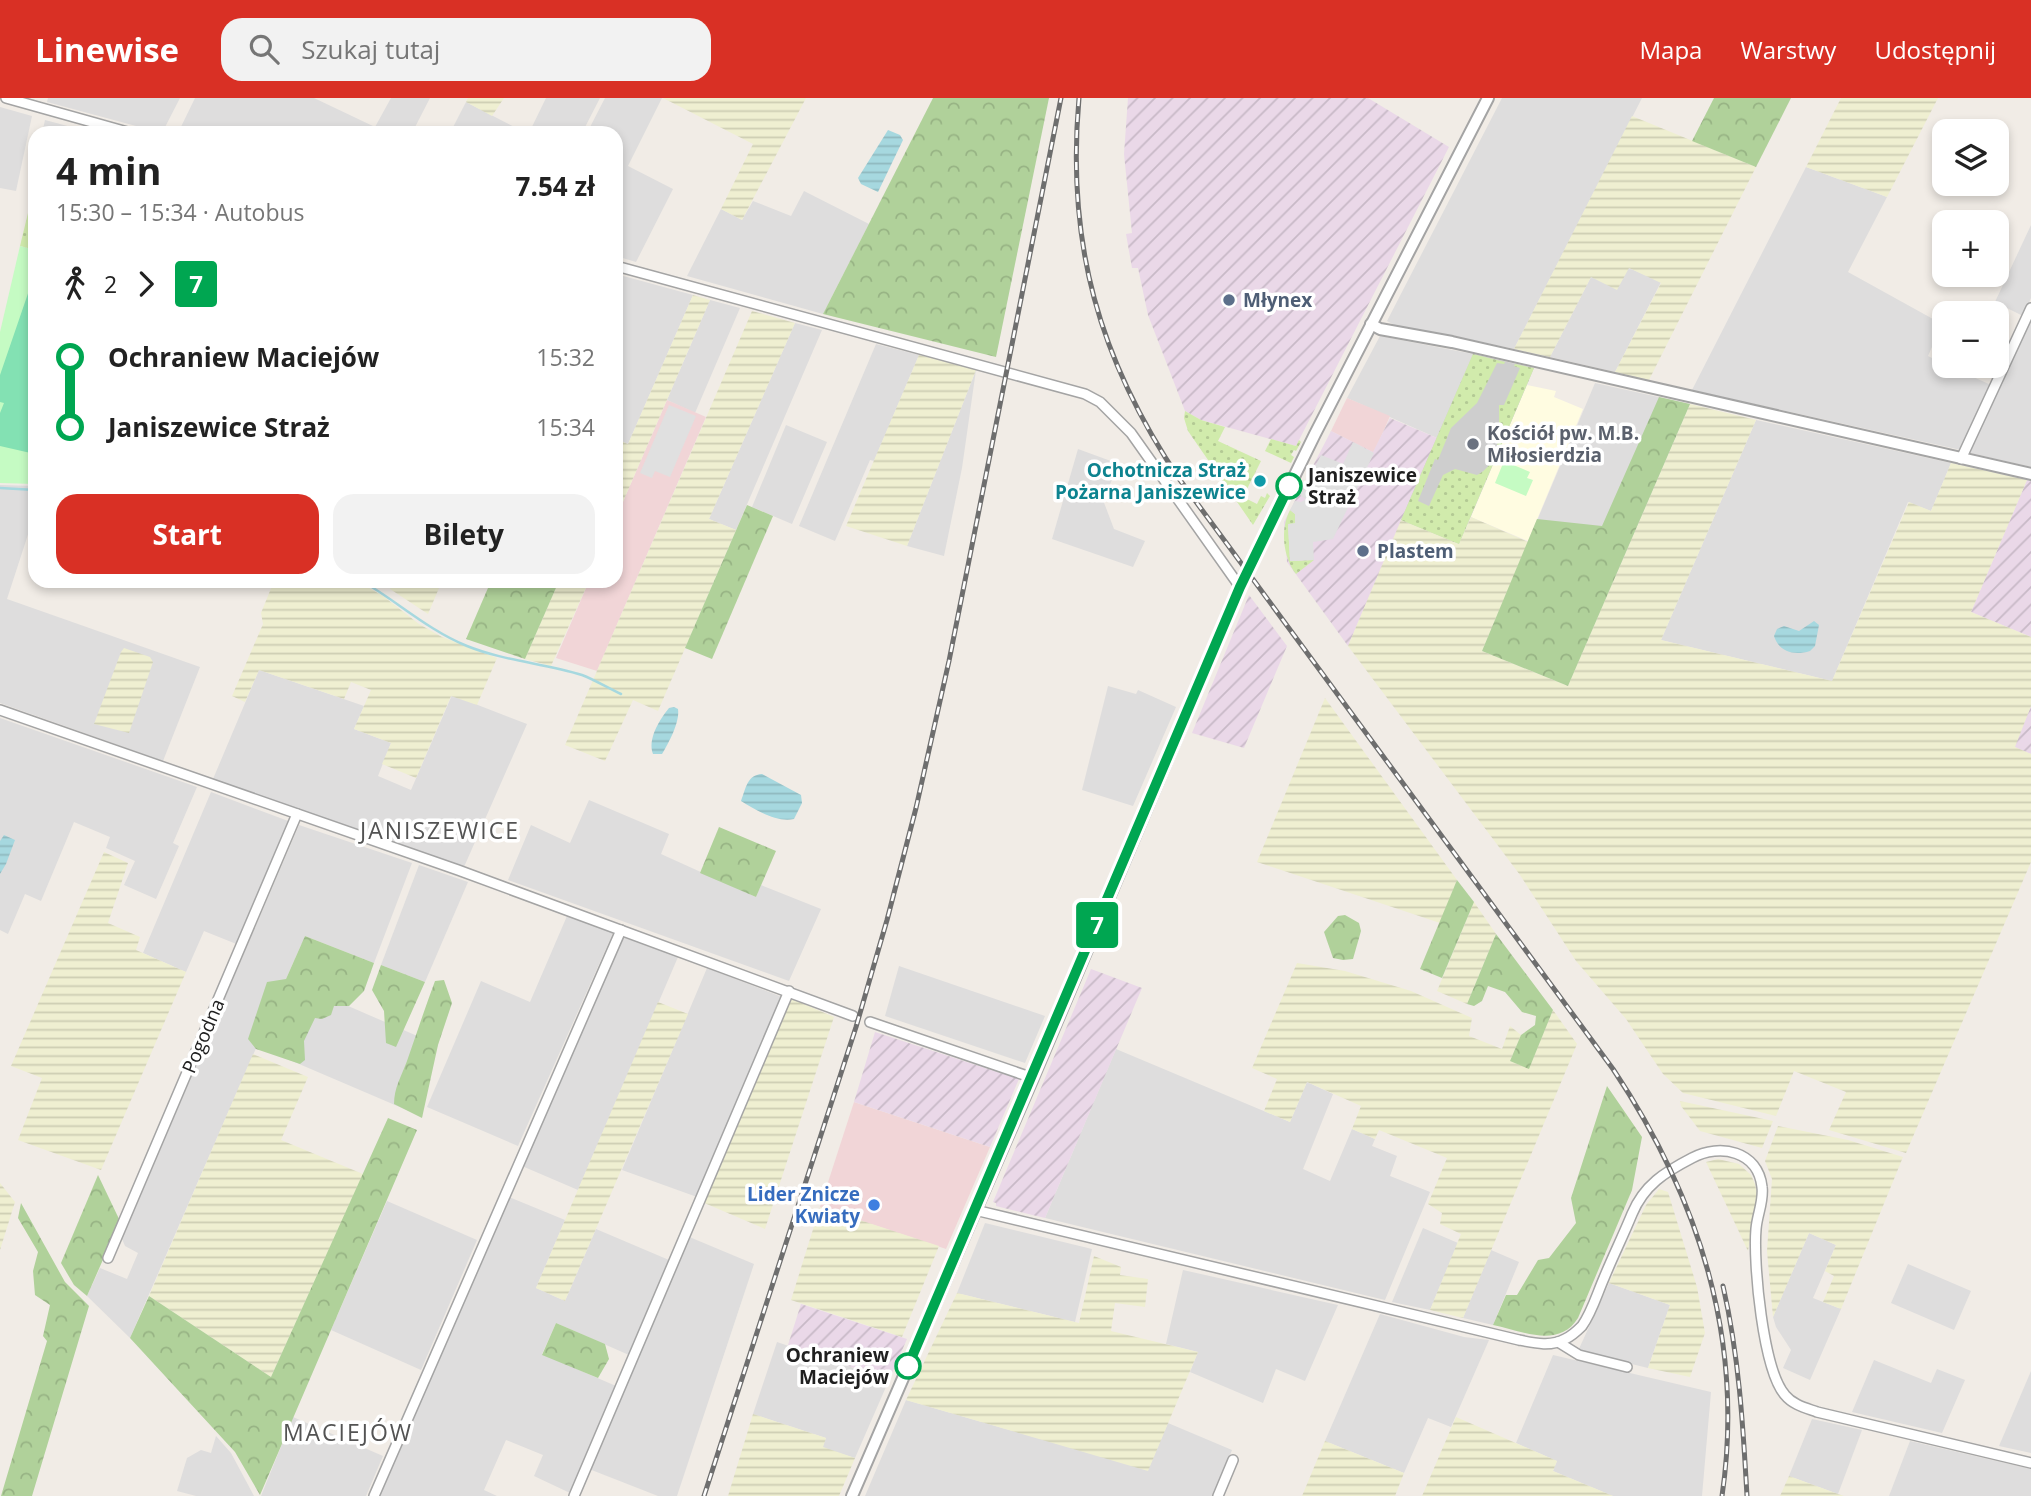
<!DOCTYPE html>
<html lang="pl">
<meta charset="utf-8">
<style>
body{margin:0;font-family:"Open Sans",sans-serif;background:#f2f2f2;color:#222;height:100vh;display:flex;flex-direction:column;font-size:26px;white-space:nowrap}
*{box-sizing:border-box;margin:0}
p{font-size:23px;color:#767676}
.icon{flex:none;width:38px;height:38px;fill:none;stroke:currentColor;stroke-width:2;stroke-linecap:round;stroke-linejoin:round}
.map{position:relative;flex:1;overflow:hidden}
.panel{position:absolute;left:28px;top:28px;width:595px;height:462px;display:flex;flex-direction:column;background:#fff;border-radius:21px;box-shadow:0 4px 10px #0003}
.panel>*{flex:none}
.badge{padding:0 14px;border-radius:5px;font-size:24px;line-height:46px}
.controls{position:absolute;left:1932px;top:21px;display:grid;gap:14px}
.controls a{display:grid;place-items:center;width:77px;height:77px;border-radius:14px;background:#fff;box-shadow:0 4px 10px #0003;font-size:35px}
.map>.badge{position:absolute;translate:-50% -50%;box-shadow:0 0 0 4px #fff}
.legs{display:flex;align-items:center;gap:10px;height:77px;padding:0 28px;font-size:23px}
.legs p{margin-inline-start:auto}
.overview{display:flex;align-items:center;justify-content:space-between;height:119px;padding:0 28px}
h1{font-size:38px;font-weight:700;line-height:52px}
.button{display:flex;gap:14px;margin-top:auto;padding:14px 28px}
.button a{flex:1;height:80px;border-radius:21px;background:#d93025;color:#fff;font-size:28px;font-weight:700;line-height:80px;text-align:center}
.button a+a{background:#f2f2f2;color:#222}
ul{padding:0 28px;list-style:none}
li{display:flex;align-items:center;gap:24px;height:70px;font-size:26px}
li i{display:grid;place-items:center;width:10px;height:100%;margin:0 9px;background:currentColor}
li i::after{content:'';width:18px;height:18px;margin:-9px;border:5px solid;border-radius:50%;background:#fff}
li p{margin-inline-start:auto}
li:first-child i{background:linear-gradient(#0000 50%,currentColor 0)}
li:last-child i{background:linear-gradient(currentColor 50%,#0000 0)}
header{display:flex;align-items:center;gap:42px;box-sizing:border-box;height:98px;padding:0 35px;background:#d93025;color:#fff}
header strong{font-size:33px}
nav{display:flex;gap:38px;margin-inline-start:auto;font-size:24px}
.search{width:490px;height:63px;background:#f2f2f2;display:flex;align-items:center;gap:18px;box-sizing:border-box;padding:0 24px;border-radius:21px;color:#767676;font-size:26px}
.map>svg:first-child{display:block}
</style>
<header>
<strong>Linewise</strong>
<div class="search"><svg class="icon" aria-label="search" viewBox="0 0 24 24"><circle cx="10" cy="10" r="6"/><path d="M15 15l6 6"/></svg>Szukaj tutaj</div>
<nav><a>Mapa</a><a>Warstwy</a><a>Udostępnij</a></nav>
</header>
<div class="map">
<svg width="2031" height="1398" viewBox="0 0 2031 1398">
<defs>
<pattern id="industrial-furrows" width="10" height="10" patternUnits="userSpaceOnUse" patternTransform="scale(1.75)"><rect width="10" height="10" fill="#ead8e8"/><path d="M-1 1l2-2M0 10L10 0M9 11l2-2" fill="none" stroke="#c8b9c7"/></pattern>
<pattern id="farmland-rules" width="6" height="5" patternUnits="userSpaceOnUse" patternTransform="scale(1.75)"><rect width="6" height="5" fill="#efefd1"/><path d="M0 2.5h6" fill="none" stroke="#cdcdb3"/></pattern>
<pattern id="grass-dots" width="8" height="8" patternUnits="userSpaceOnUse" patternTransform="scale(1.75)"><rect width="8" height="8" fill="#d1ebac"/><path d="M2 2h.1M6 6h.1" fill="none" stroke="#b3c994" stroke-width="1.8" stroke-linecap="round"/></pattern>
<pattern id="forest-crowns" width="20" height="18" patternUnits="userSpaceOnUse" patternTransform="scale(1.75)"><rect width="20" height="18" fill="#b0d19a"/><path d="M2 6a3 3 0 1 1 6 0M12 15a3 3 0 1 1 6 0" fill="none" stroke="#97b384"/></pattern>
<pattern id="water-rules" width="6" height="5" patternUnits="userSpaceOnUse" patternTransform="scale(1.75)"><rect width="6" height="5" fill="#a6d8df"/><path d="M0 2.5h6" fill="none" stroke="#8fb9bf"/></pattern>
</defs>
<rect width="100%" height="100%" fill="#f1ece6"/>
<g fill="#dedddd">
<path d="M48,0H180L162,35L47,4Z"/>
<path d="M195,0H314L375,29L391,0H430L412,35H178Z"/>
<path d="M546,0H600L582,35H529Z"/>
<path d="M605,0H662L628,68L673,91L636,164L616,158V35H587Z"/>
<path d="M1502,0H1642L1514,251L1440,235L1398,229L1387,223Z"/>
<path d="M466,4L526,35H450Z"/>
<path d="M0,9L32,18L16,93L0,90Z"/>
<path d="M45,22L86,33L85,35H42Z"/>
<path d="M1806,69L1887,99L1848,174L1942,226L1928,258L1944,266V268H1949L1991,287L1961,352L1692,292Z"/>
<path d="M804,93L869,126L823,216L687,178L721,111L742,122L753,103L791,118Z"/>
<path d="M2031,127V200L2023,218L1995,204Z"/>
<path d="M1629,170L1661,184L1615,274L1550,259L1591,179Z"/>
<path d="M616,176L693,197L628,346L616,341Z"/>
<path d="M710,202L740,210L695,315L667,302Z"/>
<path d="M2031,221V369L1970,355Z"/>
<path d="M795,225L822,232L736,432L709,421Z"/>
<path d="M1380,238L1473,256L1437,340L1347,300Z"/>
<path d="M876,246L919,257L874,363L870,362L835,443L799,428Z"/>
<path d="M976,272L962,370L944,458L907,448Z"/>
<path d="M1595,285L1690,306L1615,481L1528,444Z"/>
<path d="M1756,322L1951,365L1931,413L1908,404L1832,583L1661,542Z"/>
<path d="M786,327L827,344L792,426L752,409Z"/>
<path d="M1078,351L1119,366L1103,402L1114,431L1145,443L1133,469L1052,441Z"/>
<path d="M0,387L35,388V415L7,501L200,569L163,663L0,605Z"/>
<path d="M259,572L364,608L354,631L391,645L378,678L411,692L452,597L527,626L464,769L213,681Z"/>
<path d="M1108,588L1136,596L1138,592L1176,609L1133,708L1082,692Z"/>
<path d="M0,620L197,689L173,745L179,748L156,801L124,787L135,763L106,750L110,739L74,724L41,803L25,796L8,836L0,832Z"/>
<path d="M211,694L291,724L239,847L204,833L186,874L143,855Z"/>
<path d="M589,702L669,736L661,756L756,799L761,787L821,811L789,883L508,782L531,727L570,745Z"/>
<path d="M299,727L412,765L374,865L305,838L286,881L438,947L409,1013L257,948L130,1240L87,1198L100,1170L127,1181L138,1155L125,1148L122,1141Z"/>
<path d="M419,767L468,784L425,884L381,867Z"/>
<path d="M567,818L613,835L518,1048L427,1009L481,883L530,904Z"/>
<path d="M622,839L678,859L578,1092L522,1068Z"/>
<path d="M899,868L1045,918L1025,965L885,918Z"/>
<path d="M707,870L782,899L697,1099L622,1072Z"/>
<path d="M1116,951L1290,1024L1307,984L1333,996L1303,1071L1330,1083L1352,1031L1375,1041L1372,1048L1397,1058L1390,1078L1430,1094L1385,1202L1045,1120Z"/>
<path d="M509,1099L565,1122L536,1190L565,1203L596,1131L669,1162L629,1257L556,1225L542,1256L616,1288L570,1395L534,1378L543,1357L506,1342L484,1392L497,1398H379Z"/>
<path d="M387,1103L477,1142L421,1272L331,1232Z"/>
<path d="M985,1125L1092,1151L1075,1224L957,1195Z"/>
<path d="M1423,1130L1458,1145L1430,1212L1392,1204Z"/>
<path d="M1809,1135L1836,1147L1813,1200L1841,1211L1810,1282L1783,1270L1791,1252L1776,1229L1773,1219Z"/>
<path d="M687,1138L754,1166L677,1398H658L589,1371Z"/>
<path d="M1491,1152L1519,1164L1493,1227L1463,1220Z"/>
<path d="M1908,1166L1971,1193L1954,1232L1891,1205Z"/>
<path d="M1183,1172L1338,1207L1305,1283L1276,1271L1263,1305L1190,1274L1198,1254L1166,1246Z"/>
<path d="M1609,1185L1670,1207L1648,1270L1578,1253Z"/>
<path d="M1380,1216L1464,1239L1489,1242L1451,1329L1428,1320L1404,1375L1325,1343Z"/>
<path d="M777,1244L889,1282L855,1360L822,1350L826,1340L753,1316Z"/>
<path d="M1553,1257L1711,1294L1702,1398H1613L1553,1373L1557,1363L1516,1345Z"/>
<path d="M1874,1262L1931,1285L1937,1271L1965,1282L1942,1335L1852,1314Z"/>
<path d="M2031,1273V1355L1999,1348Z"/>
<path d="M906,1302L1148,1372L1168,1325L1232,1352L1213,1398H865Z"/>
<path d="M293,1319L383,1358L366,1398H261Z"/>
<path d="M1812,1321L1862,1332L1838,1396L1789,1378Z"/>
<path d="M216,1338L231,1355L254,1398H196L177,1393L187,1360L201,1352L211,1355Z"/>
<path d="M1910,1343L2031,1371V1398H1889Z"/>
</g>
<g fill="#f1d5d7">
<path d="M1347,300L1390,318L1374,355L1331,333Z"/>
<path d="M667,302L706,319L597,573L556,560L589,483H616V420Z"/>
<path d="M854,1004L990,1049L946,1151L820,1109Z"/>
</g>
<g fill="url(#industrial-furrows)">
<path d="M1128,0H1368L1449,49L1296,348L1201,322L1185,313L1148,217L1138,170H1132L1126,136L1132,135L1124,56Z"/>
<path d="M1390,320L1437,340L1348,548L1287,464L1284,424L1331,333L1373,354Z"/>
<path d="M2027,382L2031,383V539L1971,514Z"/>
<path d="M1249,497L1287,548L1244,650L1192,635Z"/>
<path d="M2031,608V656L2014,649Z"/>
<path d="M1091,871L1142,890L1045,1120L996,1108V1105L993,1104Z"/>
<path d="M875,934L1019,981L990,1049L854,1004Z"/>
<path d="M801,1206L907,1241L889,1282L788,1247Z"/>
</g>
<path fill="#fffce1" d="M1527,287L1556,293L1554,299L1583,311L1528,443L1471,419Z"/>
<path fill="#cecece" d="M1473,256L1534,270L1459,446L1401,422Z"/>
<g fill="url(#farmland-rules)">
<path d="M468,0H504L492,18L466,4Z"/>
<path d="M663,0H806L742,122L721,111L753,46Z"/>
<path d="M1841,0H1938L1887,99L1806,69Z"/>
<path d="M1632,18L1756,69L1649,282L1615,274L1661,185L1629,170L1617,192L1591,179L1550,259L1514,251Z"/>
<path d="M693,197L710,202L616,420V341L628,346Z"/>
<path d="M752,213L795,225L709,421L736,432L658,613L633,602L605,663L565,647Z"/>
<path d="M919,257L976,272L907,448L846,428Z"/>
<path d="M1690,306L1756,322L1661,542L1832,583L1909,404L1931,413L1951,365L2027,382L1971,514L2031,539V608L2015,649L2031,656V764L1906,1055L1829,1032L1846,994L1794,973L1776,1018L1683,995L1663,976L1626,921L1576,863L1520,777L1348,548L1401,422L1459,446L1471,419L1528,444L1482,553L1568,588Z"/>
<path d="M274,483H357L383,498L419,526L442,539L497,560L477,607L451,598L416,680L382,666L391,645L354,631L371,592L351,584L344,601L259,572L245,604L232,598L263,526L261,515Z"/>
<path d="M394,483H442L428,516L390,491Z"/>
<path d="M559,483H589L551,568L525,561Z"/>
<path d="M124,550L150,559L153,564L129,635L94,626L121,554Z"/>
<path d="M1325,600L1457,782L1440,825L1257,764Z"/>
<path d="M104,754L128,765L108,825L140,839L136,852L186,874L101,1072L18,1042L42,980L11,968Z"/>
<path d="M1474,804L1496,836L1467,906L1437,893Z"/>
<path d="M1297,865L1345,873L1411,893L1472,920L1469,938L1502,951L1510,928L1521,937L1510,963L1529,970L1553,912L1577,946L1463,1220L1430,1212L1461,1136L1440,1126L1442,1115L1428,1106L1447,1060L1379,1032L1375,1041L1352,1031L1361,1008L1307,984L1290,1024L1264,1013L1277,981L1252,970Z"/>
<path d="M790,900L834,919L765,1131L702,1104Z"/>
<path d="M658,904L688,916L565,1203L536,1190Z"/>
<path d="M253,956L308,979L281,1042L363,1076L271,1279L149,1198Z"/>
<path d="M1680,1003L1773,1023L1762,1050L1700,1033L1681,1008Z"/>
<path d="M1778,1028L1848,1042L1903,1059L1841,1211L1823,1204L1834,1178L1825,1173L1836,1147L1809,1135L1773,1219L1767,1153L1772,1081L1765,1063Z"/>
<path d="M1718,1061L1739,1066L1751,1077L1755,1086L1757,1096L1748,1153L1706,1064Z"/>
<path d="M0,1085L15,1104L0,1152Z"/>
<path d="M1659,1091L1668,1094L1697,1189L1705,1235L1690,1279L1648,1270L1670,1207L1609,1185L1646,1107Z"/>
<path d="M820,1109L939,1148L902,1239L791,1202Z"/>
<path d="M1094,1158L1121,1169L1120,1177L1148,1181L1145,1209L1115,1205L1111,1233L1198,1254L1148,1373L906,1302L957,1195L1079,1225Z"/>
<path d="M753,1316L826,1340L823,1349L855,1360L839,1398H728Z"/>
<path d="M1456,1319L1557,1363L1553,1373L1613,1398H1422Z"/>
<path d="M1325,1343L1404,1375L1395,1398H1302Z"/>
<path d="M1789,1378L1838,1396L1844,1398H1780Z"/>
</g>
<g fill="url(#grass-dots)">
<path d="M28,115L35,116V152L20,148Z"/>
<path d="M1473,256L1505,264L1504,266L1497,265L1477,305L1451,330L1438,362L1435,361L1418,403L1429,408L1443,377L1455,371L1477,377C1502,365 1499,331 1499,307H1504L1520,270L1514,268L1515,266L1534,270L1459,446L1401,422Z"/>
<path d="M1185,313L1201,322L1225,329L1218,343L1261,363L1243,399L1257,406L1261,398L1265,400L1267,395L1270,398L1253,427L1188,333L1184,320Z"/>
<path d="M1271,341L1296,348L1299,342L1301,344L1296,353L1294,352L1291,357L1294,359L1291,365L1265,353Z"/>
<path d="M1290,412L1295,416V426H1288L1290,463L1314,462L1296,476C1283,459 1280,431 1290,412Z"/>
</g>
<g fill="url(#forest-crowns)">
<path d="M933,0H1049L996,259L823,216Z"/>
<path d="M1714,0H1791L1756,69L1692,43Z"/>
<path d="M1659,299L1690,306L1568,588L1482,553L1537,421L1602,428Z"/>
<path d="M747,407L773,418L712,561L685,550Z"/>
<path d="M491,483H559L525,561L466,541Z"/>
<path d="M719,729L776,753L756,799L700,775Z"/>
<path d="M1457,782L1474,804L1442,880L1420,871Z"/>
<path d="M1345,817L1359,825L1361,833L1353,861L1343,862L1333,860L1324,834L1338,818Z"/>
<path d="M1496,836L1553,912L1529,971L1510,963L1521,937L1535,927L1536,918L1522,914L1505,894L1488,888L1482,903L1474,908L1467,906Z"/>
<path d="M305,838L374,865L364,893L349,908H334L331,917L322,921L315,920L304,943L305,962L300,966L256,951L248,941L267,884L286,881Z"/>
<path d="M381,867L425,884L396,949L386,945L384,913L372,892Z"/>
<path d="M444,882L452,905L438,947L422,1020L394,1006C394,990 401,979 407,963C416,937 425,910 435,883Z"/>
<path d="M1607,988L1642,1039L1632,1092L1578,1220C1559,1251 1522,1233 1493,1227L1506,1197H1517L1538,1162L1549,1160L1576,1125L1571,1100Z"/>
<path d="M388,1020L417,1032L260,1397L235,1354L130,1240L149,1198L271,1279Z"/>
<path d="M98,1077L120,1123L87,1198L74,1187L61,1165Z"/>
<path d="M21,1105L65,1184L89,1208L32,1398H1L47,1243L43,1238L50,1207L35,1197L33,1173L38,1154L18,1120Z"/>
<path d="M556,1225L605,1246L609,1261L598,1280L542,1257Z"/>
</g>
<g fill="#c5fbc3">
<path d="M20,148L35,152V386L0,385V234Z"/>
<path d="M1504,363L1530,374L1527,380L1533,382L1526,398L1495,385Z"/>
</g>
<path fill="#83e1b3" d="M35,175V356L0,348V315L4,305L0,304V277Z"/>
<g fill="#e0e0e0">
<path d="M669,307L696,318L670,379L655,373L652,380L640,375Z"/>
<path d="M1353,344L1374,355L1333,441L1313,444L1314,462L1290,463L1288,426L1295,425V416L1290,412L1295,403L1301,404L1306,401L1300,397L1321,357L1343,366Z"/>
</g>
<g fill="url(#water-rules)">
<path d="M888,32L900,37L903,42L878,94L861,86L858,80Z"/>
<path d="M1814,523L1819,527L1815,548L1810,553C1794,558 1779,554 1774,538L1777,531L1784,528L1799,533Z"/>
<path d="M674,609L678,611C680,624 669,644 662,656H653C647,641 660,621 669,610Z"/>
<path d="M762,676L801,697L802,705L794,721C777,725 756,712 741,703C746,690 747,677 762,676Z"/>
<path d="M4,737L15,742L6,766L0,776V743Z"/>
</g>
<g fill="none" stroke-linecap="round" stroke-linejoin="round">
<g stroke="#a6d8df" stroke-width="2.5">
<path d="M0,390L35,392"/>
<path d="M362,483C398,504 428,532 467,548C504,563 544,565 582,577C595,582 608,590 621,596"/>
</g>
<defs>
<g id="minor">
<path d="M6,0L131,35"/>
<path d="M616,168L1085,296L1100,304L1131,335L1240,489"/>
<path d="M1961,361L2031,210"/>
<path d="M0,612L458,772L853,918"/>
<path d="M870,924L1033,980"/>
<path d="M975,1112L1519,1242C1534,1245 1551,1249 1565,1241C1572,1238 1577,1233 1582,1228C1592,1214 1597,1196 1604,1180C1613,1158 1623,1138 1632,1116C1644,1087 1665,1074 1692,1060C1720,1045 1758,1053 1762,1089C1764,1103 1757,1117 1756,1131C1753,1165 1763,1272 1785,1297C1793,1307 1806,1310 1817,1314L2031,1365"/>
<path d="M108,1160L297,716"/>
<path d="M1558,1244L1579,1257L1627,1269"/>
<path d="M374,1398L621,832"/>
<path d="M574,1398L789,893"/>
<path d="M1218,1398L1233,1362"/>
</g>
<g id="tertiary">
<path d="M1371,226L1380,231L1452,244L2031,376"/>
<path d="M852,1398L1033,980L1240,489L1315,336L1488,0"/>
</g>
</defs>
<use href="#minor" stroke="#a4a4a4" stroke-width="12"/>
<use href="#tertiary" stroke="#a4a4a4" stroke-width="14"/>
<use href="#minor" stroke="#fff" stroke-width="9"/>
<use href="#tertiary" stroke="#fff" stroke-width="10"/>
<defs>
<g id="rail">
<path d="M1079,0C1066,145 1099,262 1180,382L1613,971C1699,1100 1745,1242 1722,1398"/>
<path d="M1723,1188C1739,1258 1743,1327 1747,1398"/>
<path d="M704,1398L856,929L887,822L916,710L949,563L1061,0"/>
</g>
</defs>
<use href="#rail" stroke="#6e6e6e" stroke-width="5"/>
<use href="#rail" stroke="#fff" stroke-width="2.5" stroke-dasharray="8" stroke-linecap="butt"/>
</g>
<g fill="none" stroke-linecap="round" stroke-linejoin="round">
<defs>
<path id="line-1" d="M908,1268L1240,489L1289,388"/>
</defs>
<use href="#line-1" stroke="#fff" stroke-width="16"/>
<use href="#line-1" stroke="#00a651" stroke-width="10"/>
</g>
<g fill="#5c6f8a" stroke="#fff" stroke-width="2.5">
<circle cx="1229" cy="202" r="7"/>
<circle cx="1363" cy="453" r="7"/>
</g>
<circle fill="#6b7280" stroke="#fff" stroke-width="2.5" cx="1473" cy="346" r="7"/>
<circle fill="#0f9aa8" stroke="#fff" stroke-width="2.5" cx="1260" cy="383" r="7"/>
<g fill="#fff" stroke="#00a651" stroke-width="3.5">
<circle cx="1289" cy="388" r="12"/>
<circle cx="908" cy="1268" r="12"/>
</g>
<circle fill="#3f7fe0" stroke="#fff" stroke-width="2.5" cx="874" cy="1107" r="7"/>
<g text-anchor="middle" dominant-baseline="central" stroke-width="7" stroke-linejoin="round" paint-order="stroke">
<g font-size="19" font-weight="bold" fill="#4e5e75" stroke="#fff" text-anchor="start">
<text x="1243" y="202">Młynex</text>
<text x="1377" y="453">Plastem</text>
</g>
<g font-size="19" font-weight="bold" fill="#5b616d" stroke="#fff" text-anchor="start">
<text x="1487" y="335">Kościół pw. M.B.<tspan x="1487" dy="22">Miłosierdzia</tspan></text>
</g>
<g font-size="19" font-weight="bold" fill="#0d838f" stroke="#fff" text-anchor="end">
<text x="1246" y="372">Ochotnicza Straż<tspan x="1246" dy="22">Pożarna Janiszewice</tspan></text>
</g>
<g font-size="19" font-weight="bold" fill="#202020" stroke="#fff" text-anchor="start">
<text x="1308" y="377">Janiszewice<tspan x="1308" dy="22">Straż</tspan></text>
<text x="889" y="1257" text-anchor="end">Ochraniew<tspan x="889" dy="22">Maciejów</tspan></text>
</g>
<g font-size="19" fill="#202020" stroke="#fff">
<text transform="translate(203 938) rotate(-67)">Pogodna</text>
</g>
<g font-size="19" font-weight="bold" fill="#366cbe" stroke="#fff" text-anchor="end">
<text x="860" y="1096">Lider Znicze<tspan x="860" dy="22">Kwiaty</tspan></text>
</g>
<g font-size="23" letter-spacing="2" fill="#535353" stroke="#fff">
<text x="440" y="732">JANISZEWICE</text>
<text x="348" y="1334">MACIEJÓW</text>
</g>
</g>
</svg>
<div class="controls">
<a><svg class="icon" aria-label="layers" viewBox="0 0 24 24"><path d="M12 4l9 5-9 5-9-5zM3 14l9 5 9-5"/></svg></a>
<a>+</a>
<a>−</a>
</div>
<b class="badge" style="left:1097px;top:827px;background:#00a651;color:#fff">7</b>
<section class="panel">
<div class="overview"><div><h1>4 min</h1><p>15:30 – 15:34 · Autobus</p></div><b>7.54 zł</b></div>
<div class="legs"><svg class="icon" aria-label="walk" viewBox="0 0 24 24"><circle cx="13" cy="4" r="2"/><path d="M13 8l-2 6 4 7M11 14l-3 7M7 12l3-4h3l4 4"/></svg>2<svg class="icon" aria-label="forward" viewBox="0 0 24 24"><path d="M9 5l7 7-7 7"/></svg><b class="badge" style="background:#00a651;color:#fff">7</b></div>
<ul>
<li><i style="color:#00a651"></i><b>Ochraniew Maciejów</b><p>15:32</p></li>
<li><i style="color:#00a651"></i><b>Janiszewice Straż</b><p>15:34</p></li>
</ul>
<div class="button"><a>Start</a><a>Bilety</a></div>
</section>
</div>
